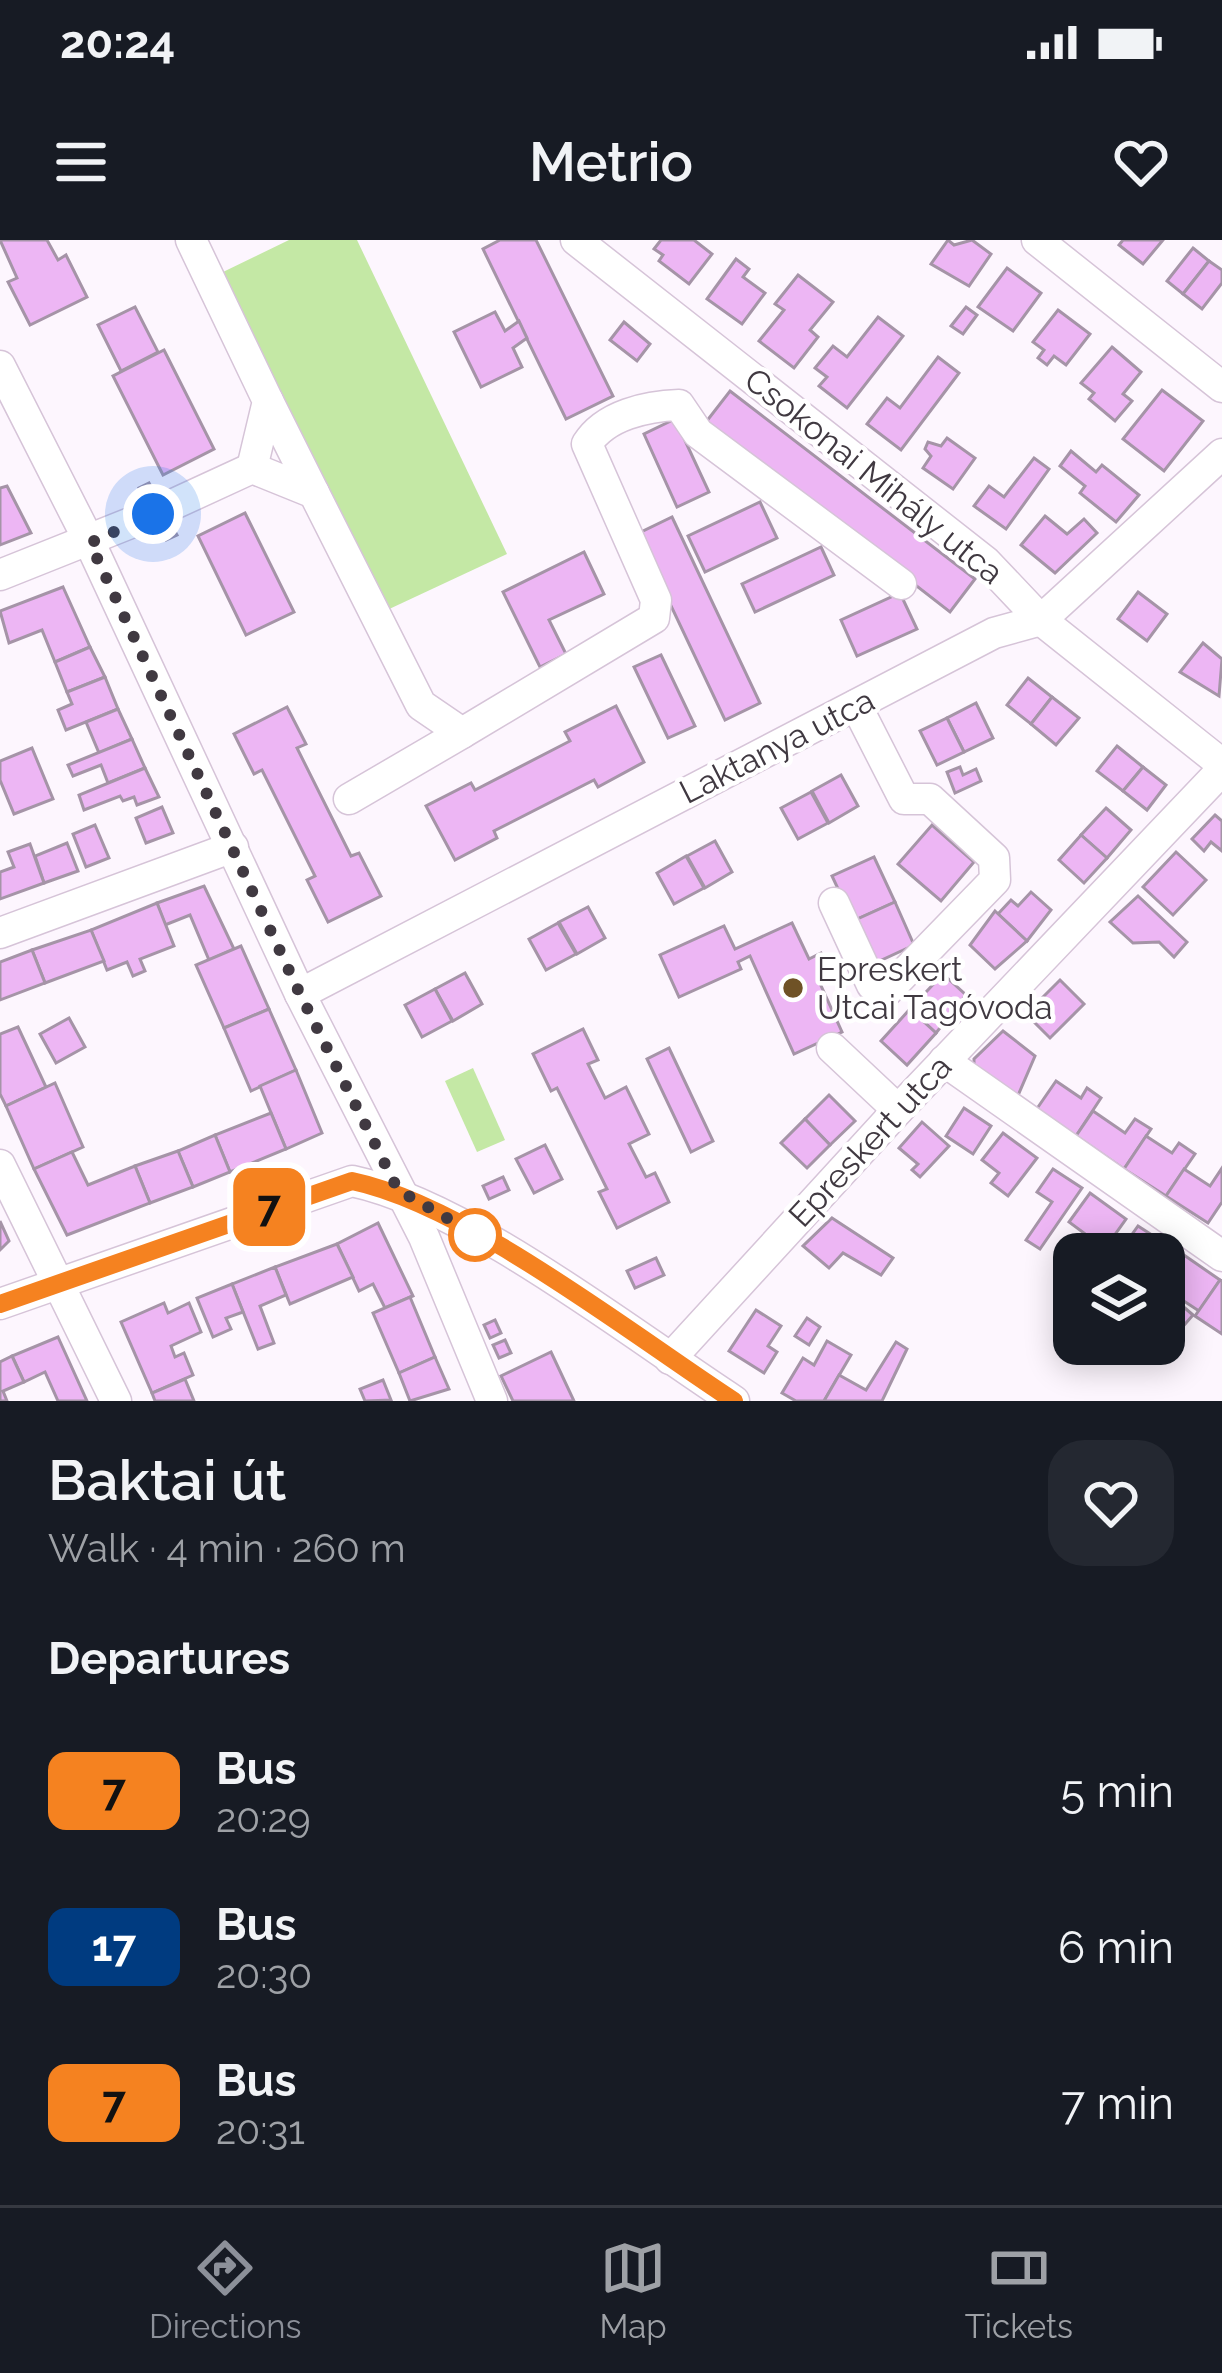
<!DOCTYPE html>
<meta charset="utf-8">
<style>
body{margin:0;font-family:Raleway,sans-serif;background:#242831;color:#f1f3f6;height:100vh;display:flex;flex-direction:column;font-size:45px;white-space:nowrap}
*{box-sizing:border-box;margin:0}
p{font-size:39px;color:#9ea1a6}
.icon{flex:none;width:66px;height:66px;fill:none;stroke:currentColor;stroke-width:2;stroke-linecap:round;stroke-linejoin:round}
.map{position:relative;height:1161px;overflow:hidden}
.sheet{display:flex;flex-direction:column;background:#171b24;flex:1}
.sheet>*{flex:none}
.badge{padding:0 24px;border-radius:18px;font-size:42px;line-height:78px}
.fabs{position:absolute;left:1053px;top:993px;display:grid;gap:24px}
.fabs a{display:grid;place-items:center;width:132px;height:132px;border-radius:24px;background:#171b24;box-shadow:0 6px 30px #0003;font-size:60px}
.you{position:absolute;width:60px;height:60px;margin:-30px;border:9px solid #fff;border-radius:50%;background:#1a73e8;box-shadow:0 0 0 18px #1a73e833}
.map>.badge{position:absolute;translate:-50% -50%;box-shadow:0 0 0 6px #fff}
h2{padding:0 48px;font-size:45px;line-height:108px}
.round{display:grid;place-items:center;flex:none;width:126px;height:126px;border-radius:36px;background:#242831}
.summary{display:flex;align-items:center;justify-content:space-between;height:204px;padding:0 48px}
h1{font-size:57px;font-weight:600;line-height:90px}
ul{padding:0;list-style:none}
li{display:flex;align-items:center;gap:36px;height:156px;padding:0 48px}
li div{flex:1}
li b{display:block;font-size:45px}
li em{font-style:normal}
li .badge{min-width:132px;font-weight:700;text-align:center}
.status{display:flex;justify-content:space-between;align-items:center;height:84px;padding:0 60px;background:#171b24;direction:ltr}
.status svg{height:33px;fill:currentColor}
header{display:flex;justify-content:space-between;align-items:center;height:156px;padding:0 48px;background:#171b24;font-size:54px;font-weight:600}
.tabs{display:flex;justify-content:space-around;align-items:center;height:168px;border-top:3px solid #363941;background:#171b24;font-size:33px;color:#9ea1a6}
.tabs a{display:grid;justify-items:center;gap:6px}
.tabs .active{color:#8c9099}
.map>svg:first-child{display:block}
</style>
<div class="status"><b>20:24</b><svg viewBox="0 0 49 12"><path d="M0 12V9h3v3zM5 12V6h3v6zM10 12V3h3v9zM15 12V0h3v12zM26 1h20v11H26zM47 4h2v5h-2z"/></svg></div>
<header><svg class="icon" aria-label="menu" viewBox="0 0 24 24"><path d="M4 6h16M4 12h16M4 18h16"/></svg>Metrio<svg class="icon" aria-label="heart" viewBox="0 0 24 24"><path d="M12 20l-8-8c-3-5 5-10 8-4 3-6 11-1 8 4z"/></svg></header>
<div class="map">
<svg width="1222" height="1161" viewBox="0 0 1222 1161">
<rect width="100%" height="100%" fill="#fdf6fe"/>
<g fill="#c4e8a5">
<path d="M289,0H357L507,314L385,371L223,32Z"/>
<path d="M473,828L505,900L477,912L445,841Z"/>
</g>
<g fill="#edb6f4" stroke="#a594a7" stroke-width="3">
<path d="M0,0H47L58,20L66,15L87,57L30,85L8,42L17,38Z"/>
<path d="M500,0H536L613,156L566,179L483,9Z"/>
<path d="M661,0H694L712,14L689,44L659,21L663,15L654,9Z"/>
<path d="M948,0L954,5L972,0L991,14L969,46L931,24Z"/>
<path d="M1123,0H1163L1143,24L1119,5Z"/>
<path d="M1193,8L1209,21L1183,54L1167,41Z"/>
<path d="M736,19L749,29L743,37L765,53L742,84L707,59Z"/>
<path d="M1209,21L1222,30V43L1202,69L1183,54Z"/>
<path d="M1007,28L1041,53L1013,91L978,67Z"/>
<path d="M798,35L833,62L810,90L818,97L794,128L759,101L784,70L775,64Z"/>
<path d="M135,67L158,112L121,131L98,85Z"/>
<path d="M966,67L977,75L963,94L951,86Z"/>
<path d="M1058,70L1090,94L1066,125L1054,116L1047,125L1038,118L1044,110L1033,102Z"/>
<path d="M495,72L505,91L519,81L527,98L513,108L522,127L481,147L454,92Z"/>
<path d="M878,77L903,96L847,168L819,146L827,137L815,128L833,106L847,117Z"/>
<path d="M624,82L650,104L637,121L610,100Z"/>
<path d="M1112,107L1141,132L1123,154L1132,161L1115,181L1089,159L1094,153L1081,143Z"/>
<path d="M164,110L214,209L163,235L113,136Z"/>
<path d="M938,117L959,133L901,210L867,184L887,158L900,168Z"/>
<path d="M1162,150L1203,181L1164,231L1123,199Z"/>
<path d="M730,151L975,339L950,372L706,182Z"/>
<path d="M675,179L709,252L677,267L644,194Z"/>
<path d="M947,198L975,218L953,249L923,228L931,216L925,209L928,202L941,206Z"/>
<path d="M1071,211L1096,232L1102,225L1139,255L1116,282L1080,253L1085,246L1060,226Z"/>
<path d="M1034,218L1049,229L1006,289L974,266L989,246L1004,257Z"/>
<path d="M149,243L177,295L166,300L139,248Z"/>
<path d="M7,246L31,293L0,305V248Z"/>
<path d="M760,262L777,298L705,332L688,296Z"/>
<path d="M245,273L294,372L246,395L198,296Z"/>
<path d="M1045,276L1067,294L1084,279L1097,293L1055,333L1021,305Z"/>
<path d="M672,277L760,463L725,480L637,294Z"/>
<path d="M821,307L834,335L755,372L742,344Z"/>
<path d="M584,312L604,354L549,380L566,414L540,427L503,352Z"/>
<path d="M63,347L90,407L55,422L42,390L9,403L0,371Z"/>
<path d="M1138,352L1167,374L1147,401L1118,379Z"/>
<path d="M900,353L917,389L857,416L841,380Z"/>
<path d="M1203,403L1222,419L1219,456L1180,432Z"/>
<path d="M90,407L105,437L67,452L55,422Z"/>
<path d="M661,415L695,486L668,498L634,427Z"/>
<path d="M105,437L118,469L66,490L58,470L72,464L67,452Z"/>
<path d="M1028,438L1052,457L1031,484L1007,465Z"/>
<path d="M1052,457L1079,478L1056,505L1031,484Z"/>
<path d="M976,463L993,498L964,512L947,478Z"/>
<path d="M616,466L644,522L598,547L594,540L494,591L497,598L455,620L426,566L471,543L475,550L570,501L565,492Z"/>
<path d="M287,467L306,504L297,508L351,616L359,613L381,656L328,682L307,640L315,636L262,530L254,534L234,494Z"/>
<path d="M118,469L132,499L99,513L86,482Z"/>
<path d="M947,478L964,512L937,525L920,491Z"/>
<path d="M132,499L145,528L108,543L101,525L73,536L68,525Z"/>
<path d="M1117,506L1143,527L1123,551L1097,531Z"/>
<path d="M32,508L53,559L14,574L0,540V521Z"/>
<path d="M960,527L963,535L976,529L981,541L955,553L947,532Z"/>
<path d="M1143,527L1166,545L1147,570L1123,551Z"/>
<path d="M145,528L159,557L137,565L134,557L123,561L120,556L84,570L79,555Z"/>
<path d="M841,535L858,566L829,583L812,551Z"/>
<path d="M811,552L828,583L798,599L781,568Z"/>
<path d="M162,567L173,593L146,603L136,578Z"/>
<path d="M1106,568L1131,590L1107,618L1081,595Z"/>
<path d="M1215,575L1222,581V611L1211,602L1204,611L1192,599Z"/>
<path d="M95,585L109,618L86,627L73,594Z"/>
<path d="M932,585L974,622L941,661L898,624Z"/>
<path d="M1081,595L1107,618L1084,643L1059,620Z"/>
<path d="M715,601L732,632L705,648L687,616Z"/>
<path d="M67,603L78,631L44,643L35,616Z"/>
<path d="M30,604L44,643L0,659V632L14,627L8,612Z"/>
<path d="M1176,612L1206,640L1173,675L1143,647Z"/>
<path d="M686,616L704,648L674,664L657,633Z"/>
<path d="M874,617L895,662L853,681L832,636Z"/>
<path d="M204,646L234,709L209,720L190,675L165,685L157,663Z"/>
<path d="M1031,652L1051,670L1027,701L998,674L1011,660L1018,666Z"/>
<path d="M1138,656L1187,702L1174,717L1159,702L1133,703L1110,682Z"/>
<path d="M895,662L914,705L873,724L853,681Z"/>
<path d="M157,663L174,706L140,719L145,731L133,736L127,722L107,730L91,690Z"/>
<path d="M588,667L605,698L577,714L559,682Z"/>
<path d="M995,671L1027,701L995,729L970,705Z"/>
<path d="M558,683L576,714L546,730L529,699Z"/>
<path d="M792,683L809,719L821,713L830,734L818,739L842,792L794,814L750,716L738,722L741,729L679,757L660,715L724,686L735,709Z"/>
<path d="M91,690L104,721L45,743L32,710Z"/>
<path d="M241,706L269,769L224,788L196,725Z"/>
<path d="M32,710L45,743L0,760V722Z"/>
<path d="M465,733L482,764L453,781L435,749Z"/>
<path d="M943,734L966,755L936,793L910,769Z"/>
<path d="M1060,740L1084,764L1050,798L1026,774Z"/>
<path d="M435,749L452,781L422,797L405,765Z"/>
<path d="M269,769L296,830L251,851L224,788Z"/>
<path d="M910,769L936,793L907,825L881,801Z"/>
<path d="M69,778L85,807L56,823L40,794Z"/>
<path d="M18,787L46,847L6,866L0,854V794Z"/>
<path d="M583,789L598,820L588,824L605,858L626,847L649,894L629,904L646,937L655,933L669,962L617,988L599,952L607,949L557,848L551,851L533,814Z"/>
<path d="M1003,791L1035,816L1016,860L974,836V819Z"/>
<path d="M669,808L713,901L691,912L647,819Z"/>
<path d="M296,830L322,893L286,909L260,846Z"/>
<path d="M1056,841L1081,858L1087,848L1101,858L1076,896L1036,870Z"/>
<path d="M55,843L83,907L34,929L6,866Z"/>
<path d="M829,855L855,881L830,905L805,879Z"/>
<path d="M964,868L991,886L973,914L946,896Z"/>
<path d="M1093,871L1125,893L1135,879L1151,889L1124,929L1076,896Z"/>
<path d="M271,873L286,909L230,932L215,895Z"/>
<path d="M805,879L830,905L807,928L781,903Z"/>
<path d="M922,882L949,906L920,937L912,930L918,924L899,908Z"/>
<path d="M1003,893L1037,918L1008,956L991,943L999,933L982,920Z"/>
<path d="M215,895L230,932L193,947L178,911Z"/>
<path d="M1146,896L1172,913L1179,903L1195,914L1166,956L1124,929Z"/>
<path d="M545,905L562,939L534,953L516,919Z"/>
<path d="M178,911L193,947L150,963L135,926Z"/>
<path d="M72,912L88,945L135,926L150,963L67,995L34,929Z"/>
<path d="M1222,928V962L1208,983L1166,956L1184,929L1210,946Z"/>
<path d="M1053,929L1082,948L1040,1009L1026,1000L1052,962L1037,952Z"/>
<path d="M503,937L509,950L489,959L483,946Z"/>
<path d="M1090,953L1126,979L1101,1014L1074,1016L1070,1013L1084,993L1069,982Z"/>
<path d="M832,978L893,1018L881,1035L843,1013L829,1028L803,1006Z"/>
<path d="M0,981L9,1001L0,1010Z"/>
<path d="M378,983L413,1056L385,1068L373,1044L359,1051L337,1004Z"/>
<path d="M1138,986L1172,1008L1164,1019V1014H1118Z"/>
<path d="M337,1004L353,1037L290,1064L275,1027Z"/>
<path d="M1181,1013L1220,1040L1199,1071L1164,1048Z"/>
<path d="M656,1018L664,1035L635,1048L627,1031Z"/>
<path d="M275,1027L286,1055L260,1066L274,1103L258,1109L232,1044Z"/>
<path d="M1220,1040L1222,1041V1094L1195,1076Z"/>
<path d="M232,1044L243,1072L226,1078L231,1089L213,1097L197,1058Z"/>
<path d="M410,1057L435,1117L399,1133L373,1073Z"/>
<path d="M164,1063L168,1073L189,1063L201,1092L171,1106L175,1117L184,1113L193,1135L152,1153L121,1082Z"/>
<path d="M1179,1063L1193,1075L1180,1090L1167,1079Z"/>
<path d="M756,1070L781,1086L768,1106L777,1112L764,1133L729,1111Z"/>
<path d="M807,1078L820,1087L809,1105L795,1096Z"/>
<path d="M495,1080L501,1093L490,1098L484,1085Z"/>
<path d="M58,1097L87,1161H58L45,1132L24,1142L12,1116Z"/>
<path d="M505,1100L511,1113L499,1118L493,1105Z"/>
<path d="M827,1101L851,1115L824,1161H796L782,1153L803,1118L814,1125Z"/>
<path d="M896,1102L907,1109L882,1161H824L839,1135L866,1150Z"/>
<path d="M551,1112L574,1161H513L501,1136Z"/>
<path d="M12,1116L24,1142L3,1151L7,1161H0V1122Z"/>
<path d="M435,1117L449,1149L410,1161L399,1133Z"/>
<path d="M185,1139L194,1161H155L152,1153Z"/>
<path d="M383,1140L391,1160L365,1161L360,1149Z"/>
</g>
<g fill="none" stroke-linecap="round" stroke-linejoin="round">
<defs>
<g id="minor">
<path d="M191,0L268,161L252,228"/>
<path d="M576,0L986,322L1041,380L1222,524"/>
<path d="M1037,0L1222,147"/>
<path d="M0,126L90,303L300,754L424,997L492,1161"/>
<path d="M268,161L314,253"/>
<path d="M163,269L252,228L314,253L421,465L462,493L654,378L656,360L587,204C605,175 647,166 679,165L698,193L901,344"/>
<path d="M0,335L153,274"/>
<path d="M349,559L462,493"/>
<path d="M834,663L872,745L886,752L995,640L994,618L930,559H904L856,465"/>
<path d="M0,693L233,607"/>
<path d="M300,754L994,393L1041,380L1222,214"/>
<path d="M832,808L898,870"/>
<path d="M944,821L1222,1016"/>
<path d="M0,925L116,1161"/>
<path d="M0,1064L352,941C467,965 631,1094 734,1161"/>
<path d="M670,1119L898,870L1222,530"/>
</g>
</defs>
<use href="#minor" stroke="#d6c4d8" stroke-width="33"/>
<use href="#minor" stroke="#fff" stroke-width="30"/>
</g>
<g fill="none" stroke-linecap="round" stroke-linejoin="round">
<defs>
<path id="line" d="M0,1064L352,941C467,965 631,1094 734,1161"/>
</defs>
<use href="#line" stroke="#fff" stroke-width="27"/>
<use href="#line" stroke="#f58220" stroke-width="18"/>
<path stroke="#403941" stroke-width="12" stroke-dasharray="0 21.6" d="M153,274L90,303L300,754L398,950L487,1001L475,995"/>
</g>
<circle fill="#6f5226" stroke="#fff" stroke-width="4.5" cx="793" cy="748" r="12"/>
<circle fill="#fff" stroke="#f58220" stroke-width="6" cx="475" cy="995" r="24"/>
<g text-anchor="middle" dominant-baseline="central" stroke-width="9" stroke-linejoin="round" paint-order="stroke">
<g font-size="33" fill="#403941" stroke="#fff">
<text transform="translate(874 236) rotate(39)">Csokonai Mihály utca</text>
<text transform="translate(777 506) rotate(-27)">Laktanya utca</text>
<text transform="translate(870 901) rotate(-47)">Epreskert utca</text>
</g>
<g font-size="33" fill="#403941" stroke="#fff" text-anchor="start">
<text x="817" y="729">Epreskert<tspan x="817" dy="38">Utcai Tagóvoda</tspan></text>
</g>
</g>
</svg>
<div class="fabs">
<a><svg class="icon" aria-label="layers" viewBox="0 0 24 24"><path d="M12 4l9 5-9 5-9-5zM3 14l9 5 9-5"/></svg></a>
</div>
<div class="you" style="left:153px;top:274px"></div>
<b class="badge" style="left:269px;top:967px;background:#f58220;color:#111">7</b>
</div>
<section class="sheet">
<div class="summary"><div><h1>Baktai út</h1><p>Walk · 4 min · 260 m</p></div><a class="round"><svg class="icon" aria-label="heart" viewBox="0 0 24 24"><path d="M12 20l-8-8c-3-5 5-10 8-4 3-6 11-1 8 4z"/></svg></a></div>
<h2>Departures</h2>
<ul>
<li><span class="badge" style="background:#f58220;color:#111">7</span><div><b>Bus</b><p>20:29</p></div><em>5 min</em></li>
<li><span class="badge" style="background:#003b80;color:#fff">17</span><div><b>Bus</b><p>20:30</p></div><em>6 min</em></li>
<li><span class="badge" style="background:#f58220;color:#111">7</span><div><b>Bus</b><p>20:31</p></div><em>7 min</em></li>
</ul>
</section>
<nav class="tabs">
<a class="active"><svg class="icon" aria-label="directions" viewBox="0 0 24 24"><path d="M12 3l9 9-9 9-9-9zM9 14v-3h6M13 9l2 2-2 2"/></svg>Directions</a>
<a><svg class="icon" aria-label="map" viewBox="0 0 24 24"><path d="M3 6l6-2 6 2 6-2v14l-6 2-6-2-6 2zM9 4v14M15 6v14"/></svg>Map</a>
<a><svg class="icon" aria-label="tickets" viewBox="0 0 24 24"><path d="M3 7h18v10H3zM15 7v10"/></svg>Tickets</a>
</nav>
